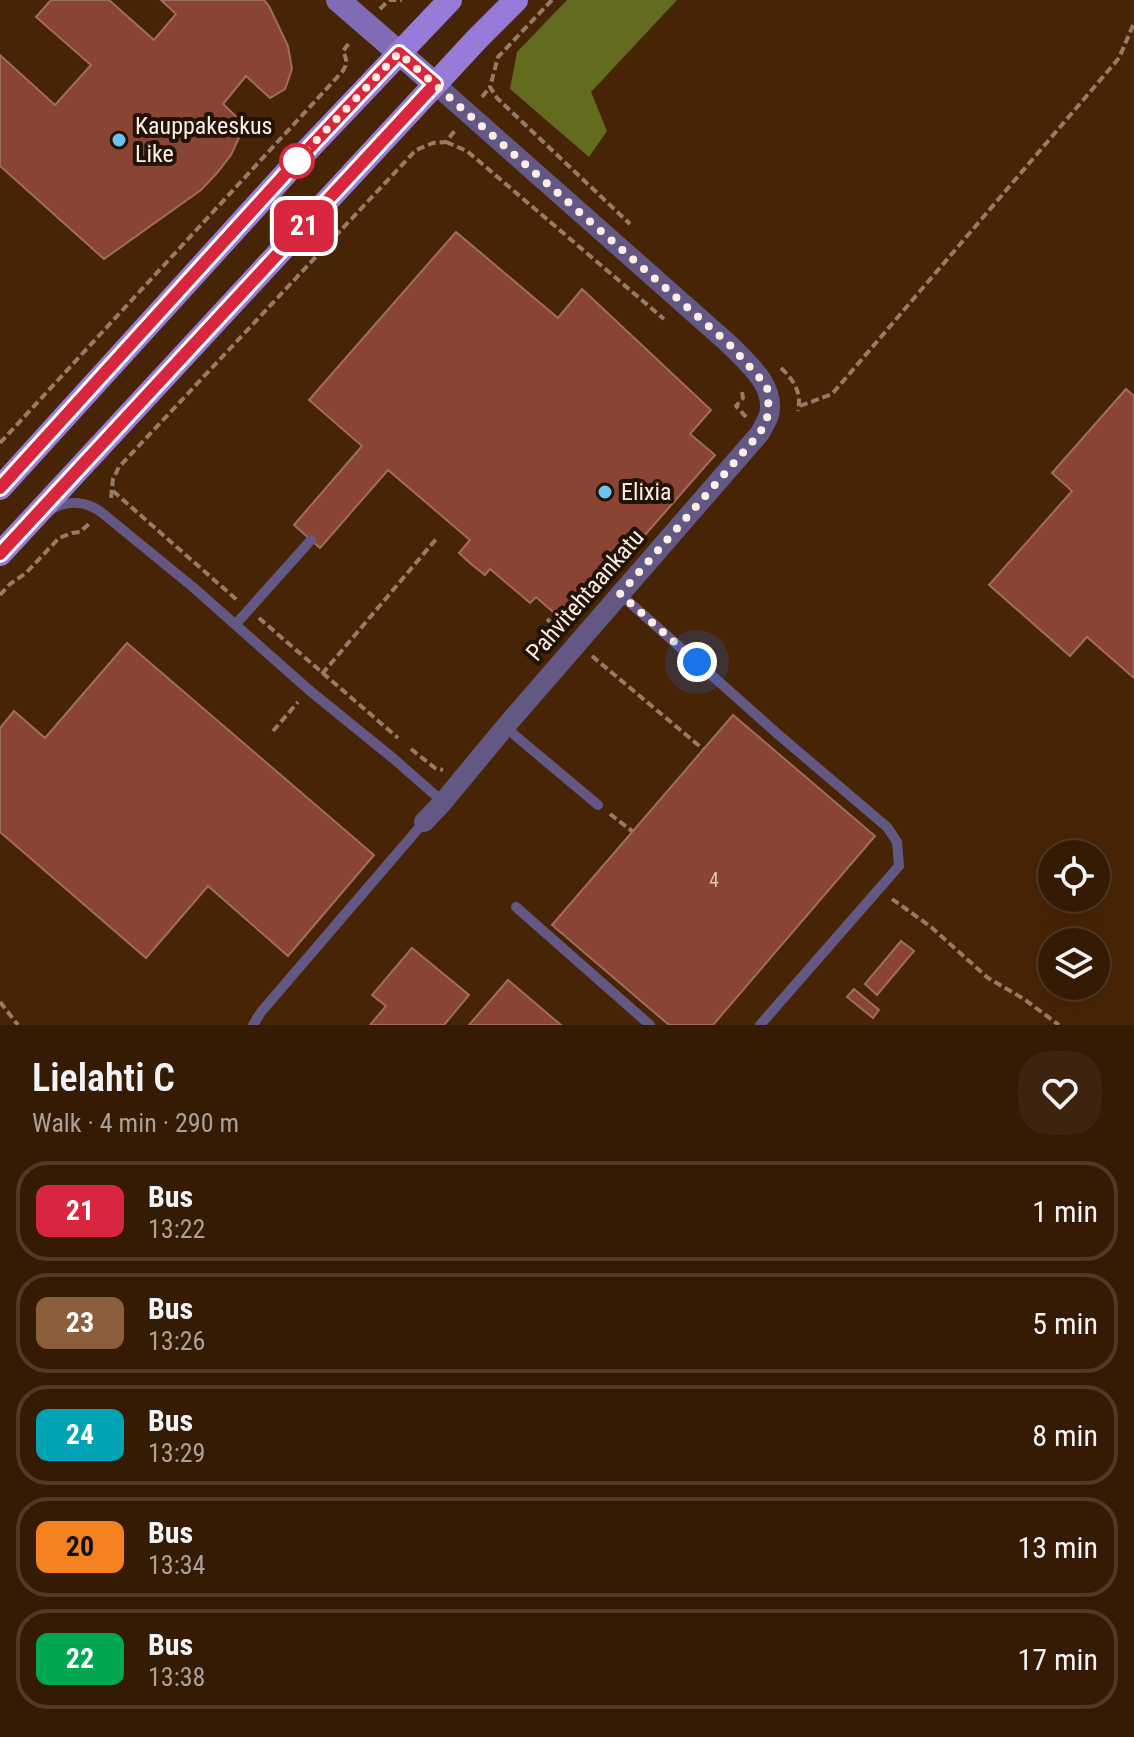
<!DOCTYPE html>
<meta charset="utf-8">
<style>
body{margin:0;font-family:"Roboto Condensed",sans-serif;background:#3d240e;color:#f1f3f6;height:100vh;display:flex;flex-direction:column;font-size:30px;white-space:nowrap}
*{box-sizing:border-box;margin:0}
p{font-size:26px;color:#aaa19a}
.icon{flex:none;width:44px;height:44px;fill:none;stroke:currentColor;stroke-width:2;stroke-linecap:round;stroke-linejoin:round}
.map{position:relative;height:1025px;overflow:hidden}
.details{display:flex;flex-direction:column;background:#361b04;flex:1}
.details>*{flex:none}
.badge{padding:0 16px;border-radius:12px;font-size:28px;line-height:52px}
.controls{position:absolute;left:1038px;top:840px;display:grid;gap:16px}
.controls a{display:grid;place-items:center;width:72px;height:72px;border-radius:50%;background:#361b04;box-shadow:0 8px 32px #0002,0 0 0 2px #503926;font-size:40px}
.you{position:absolute;width:40px;height:40px;margin:-20px;border:6px solid #fff;border-radius:50%;background:#1a73e8;box-shadow:0 0 0 12px #1a73e833}
.map>.badge{position:absolute;translate:-50% -50%;box-shadow:0 0 0 4px #fff}
.round{display:grid;place-items:center;flex:none;width:84px;height:84px;border-radius:32px;background:#3d240e}
.overview{display:flex;align-items:center;justify-content:space-between;height:136px;padding:0 32px}
h1{font-size:38px;font-weight:600;line-height:60px}
ul{padding:0;list-style:none}
li{display:flex;align-items:center;gap:24px;height:100px;margin:0 16px 12px;padding:0 16px;border:4px solid #503926;border-radius:32px}
li div{flex:1}
li b{display:block;font-size:30px}
li em{font-style:normal}
li .badge{min-width:88px;font-weight:700;text-align:center}
.map>svg:first-child{display:block}
</style>
<div class="map">
<svg width="1134" height="1025" viewBox="0 0 1134 1025">
<rect width="100%" height="100%" fill="#482406"/>
<path fill="#636b1e" d="M567,0H677L591,92L607,131L589,157L510,89L517,52Z"/>
<g fill="#8a4433" stroke="#9f6d60" stroke-width="2">
<path d="M51,0H109L154,40L176,14L161,0H264L269,6L288,46L292,69L285,89L270,98L246,76L223,104L245,125L231,155L217,173L201,190L104,259L0,166V55L55,105L91,65L36,17Z"/>
<path d="M456,232L558,318L582,289L711,410L690,434L715,455L567,624L536,597L530,603L490,569L485,575L471,564L459,553L470,540L388,470L320,548L294,525L362,446L309,400Z"/>
<path d="M1126,389L1134,396V678L1087,637L1070,656L989,585L1072,491L1052,473Z"/>
<path d="M127,643L374,855L288,956L208,886L146,958L0,832V728L14,711L45,738Z"/>
<path d="M733,715L875,836L713,1025H669L552,925Z"/>
<path d="M901,941L914,951L877,995L865,984Z"/>
<path d="M412,948L469,995L444,1025H370L386,1006L372,995Z"/>
<path d="M508,980L561,1025H469Z"/>
<path d="M854,989L879,1010L873,1018L847,997Z"/>
</g>
<g fill="none" stroke-linecap="round" stroke-linejoin="round">
<g stroke="#967c66" stroke-width="4" stroke-dasharray="8 4" stroke-linecap="butt">
<path d="M552,0L498,57L490,87L497,98L630,224"/>
<path d="M380,9L389,0H402"/>
<path d="M482,97L490,87"/>
<path d="M446,142L467,151L664,319"/>
<path d="M781,368C794,380 802,393 798,411"/>
<path d="M742,392L743,398L736,406L746,417"/>
<path d="M800,406L832,394L851,372L1119,58L1134,23"/>
<path d="M0,443L342,72C348,64 347,60 343,51L350,42"/>
<path d="M113,491L237,600"/>
<path d="M111,498L113,479L119,467L416,150L433,143L446,142L456,129"/>
<path d="M0,595L10,584L26,573L59,538L72,533L80,532L90,523"/>
<path d="M259,618L398,738"/>
<path d="M547,619L560,631"/>
<path d="M592,656L703,749"/>
<path d="M322,674L437,538"/>
<path d="M273,731L298,702"/>
<path d="M411,749L435,768L443,770"/>
<path d="M610,814L632,831"/>
<path d="M892,899L931,927L988,978L1024,999L1059,1025"/>
<path d="M0,1002L18,1025"/>
</g>
<g stroke="#635784" stroke-width="10">
<path d="M51,509C68,500 86,501 101,512L194,588L309,690L394,759L443,802"/>
<path d="M620,594L780,736L887,827L897,842L899,866L760,1025"/>
<path d="M236,624L311,540"/>
<path d="M505,727L598,805"/>
<path d="M516,907L650,1025"/>
<path d="M253,1025L261,1012L424,822"/>
</g>
<path stroke="#635784" stroke-width="20" d="M424,822L443,802L505,727L760,433C763,427 767,421 769,415C776,385 747,363 729,344L435,84"/>
<path stroke="#806cb4" stroke-width="24" d="M338,0L435,84"/>
<g stroke="#967cd8" stroke-width="24">
<path d="M0,488L297,161L450,0"/>
<path d="M0,554L477,39L516,0"/>
</g>
</g>
<g fill="none" stroke-linecap="round" stroke-linejoin="round">
<defs>
<path id="line" d="M0,488L297,161L399,53L435,84L0,554"/>
</defs>
<use href="#line" stroke="#fff" stroke-width="18"/>
<use href="#line" stroke="#d7263d" stroke-width="12"/>
<path stroke="#fceee4" stroke-width="8" stroke-dasharray="0 14.4" d="M297,161L399,53L729,344L767,386L769,413L760,433L620,594L697,662"/>
</g>
<g fill="#6dc2f3" stroke="#231307" stroke-width="3">
<circle cx="119" cy="140" r="8"/>
<circle cx="605" cy="492" r="8"/>
</g>
<circle fill="#fff" stroke="#d7263d" stroke-width="4" cx="297" cy="161" r="16"/>
<g text-anchor="middle" dominant-baseline="central" stroke-width="8" stroke-linejoin="round" paint-order="stroke">
<g font-size="20" fill="#e0c4b8">
<text x="714" y="880">4</text>
</g>
<g font-size="24" fill="#fceee4" stroke="#231307" text-anchor="start">
<text x="135" y="126">Kauppakeskus<tspan x="135" dy="28">Like</tspan></text>
<text x="621" y="492">Elixia</text>
</g>
<g font-size="24" fill="#fceee4" stroke="#231307">
<text transform="translate(585 595) rotate(-49)">Pahvitehtaankatu</text>
</g>
</g>
</svg>
<div class="controls">
<a><svg class="icon" aria-label="locate" viewBox="0 0 24 24"><circle cx="12" cy="12" r="6"/><path d="M12 2v4M12 18v4M2 12h4M18 12h4"/></svg></a>
<a><svg class="icon" aria-label="layers" viewBox="0 0 24 24"><path d="M12 4l9 5-9 5-9-5zM3 14l9 5 9-5"/></svg></a>
</div>
<div class="you" style="left:697px;top:662px"></div>
<b class="badge" style="left:304px;top:226px;background:#d7263d;color:#fff">21</b>
</div>
<section class="details">
<div class="overview"><div><h1>Lielahti C</h1><p>Walk · 4 min · 290 m</p></div><a class="round"><svg class="icon" aria-label="heart" viewBox="0 0 24 24"><path d="M12 20l-8-8c-3-5 5-10 8-4 3-6 11-1 8 4z"/></svg></a></div>
<ul>
<li><span class="badge" style="background:#d7263d;color:#fff">21</span><div><b>Bus</b><p>13:22</p></div><em>1 min</em></li>
<li><span class="badge" style="background:#8b5e3c;color:#fff">23</span><div><b>Bus</b><p>13:26</p></div><em>5 min</em></li>
<li><span class="badge" style="background:#00a3b4;color:#fff">24</span><div><b>Bus</b><p>13:29</p></div><em>8 min</em></li>
<li><span class="badge" style="background:#f58220;color:#111">20</span><div><b>Bus</b><p>13:34</p></div><em>13 min</em></li>
<li><span class="badge" style="background:#00a651;color:#fff">22</span><div><b>Bus</b><p>13:38</p></div><em>17 min</em></li>
</ul>
</section>
